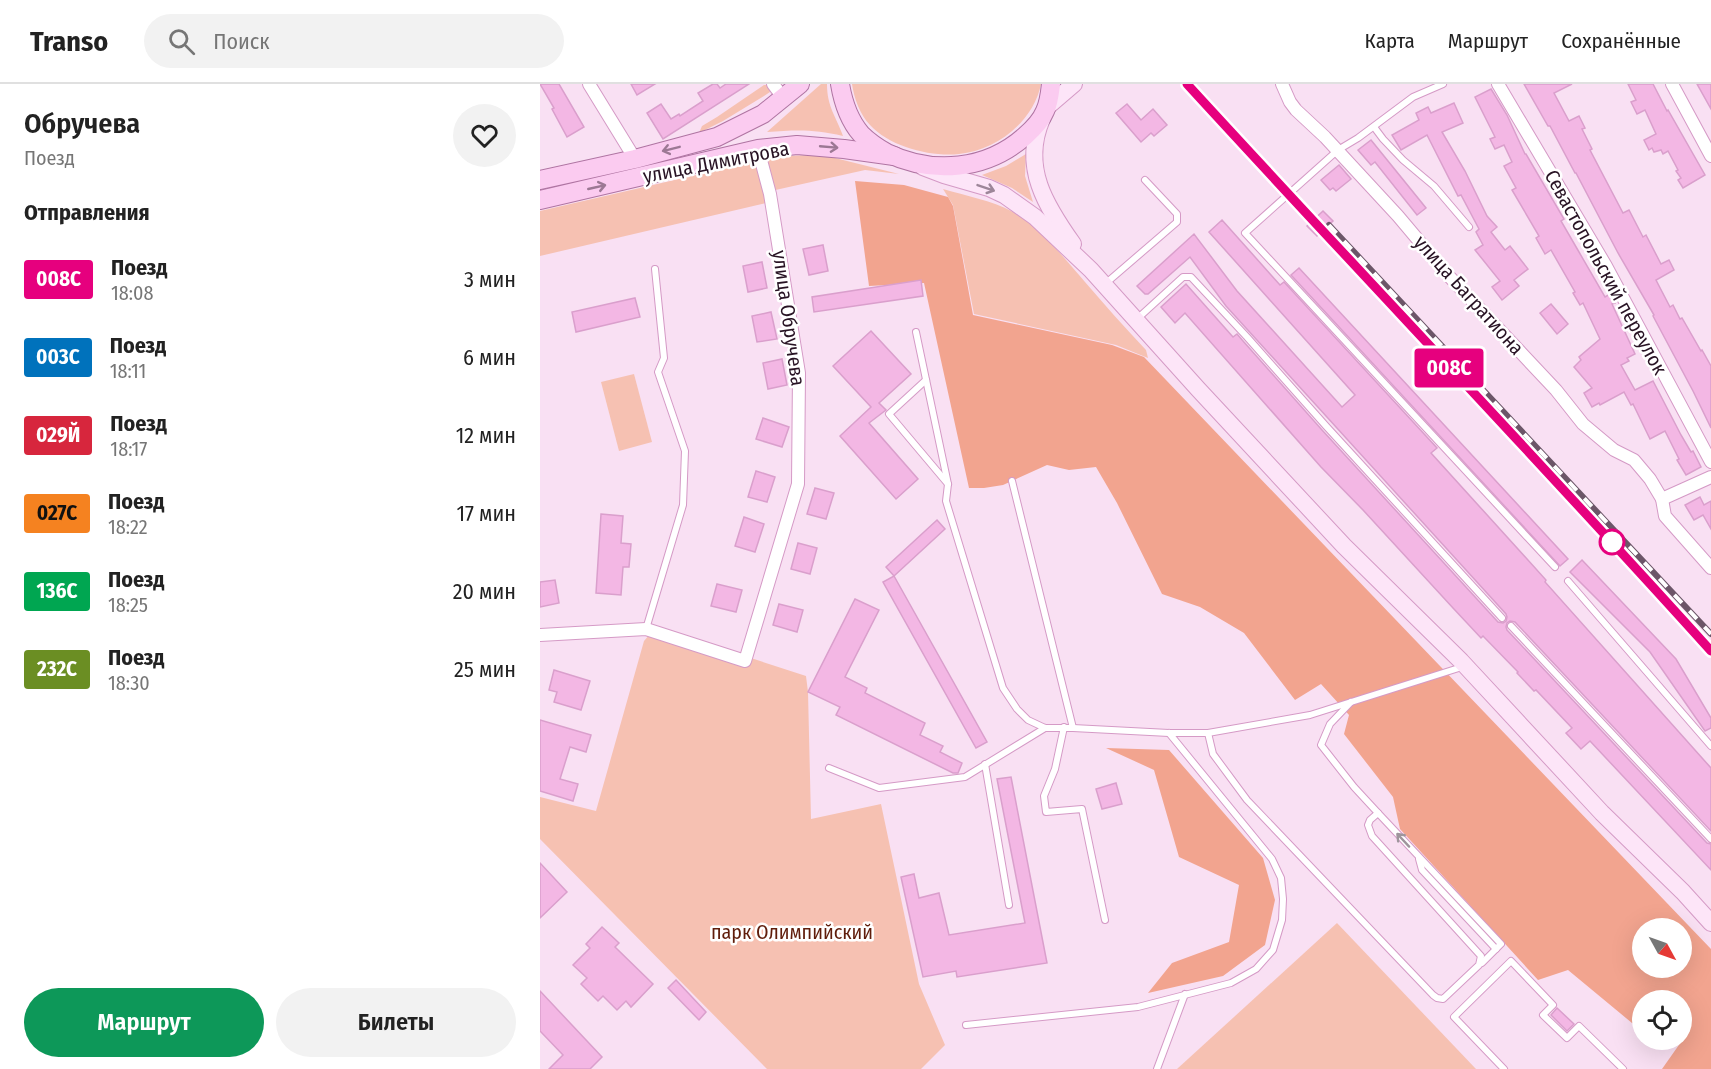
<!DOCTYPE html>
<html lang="ru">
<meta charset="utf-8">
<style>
body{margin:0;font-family:"Fira Sans Condensed",sans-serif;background:#f2f2f2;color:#222;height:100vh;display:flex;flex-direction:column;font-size:22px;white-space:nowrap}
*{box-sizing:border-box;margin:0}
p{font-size:20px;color:#767676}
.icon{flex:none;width:33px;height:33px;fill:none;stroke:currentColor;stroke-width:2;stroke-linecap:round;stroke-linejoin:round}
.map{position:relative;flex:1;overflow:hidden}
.side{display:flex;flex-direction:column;background:#fff;width:540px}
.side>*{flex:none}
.badge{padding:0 12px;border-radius:4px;font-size:21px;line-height:39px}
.needle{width:39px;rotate:130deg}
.buttons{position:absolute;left:1092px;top:834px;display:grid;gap:12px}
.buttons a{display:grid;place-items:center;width:60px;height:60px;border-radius:50%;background:#fff;box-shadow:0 6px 24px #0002;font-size:30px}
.map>.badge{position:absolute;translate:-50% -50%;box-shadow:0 0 0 3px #fff}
h2{padding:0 24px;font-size:22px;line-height:54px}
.round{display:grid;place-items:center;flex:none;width:63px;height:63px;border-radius:32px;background:#f2f2f2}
.head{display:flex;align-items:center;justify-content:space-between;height:102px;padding:0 24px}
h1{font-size:28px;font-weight:600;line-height:45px}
.primary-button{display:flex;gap:12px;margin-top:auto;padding:12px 24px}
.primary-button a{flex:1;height:69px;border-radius:36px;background:#0d9859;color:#fff;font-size:24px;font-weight:600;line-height:69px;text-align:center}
.primary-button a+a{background:#f2f2f2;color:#222}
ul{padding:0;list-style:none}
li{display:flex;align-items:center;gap:18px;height:78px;padding:0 24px}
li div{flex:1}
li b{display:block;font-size:22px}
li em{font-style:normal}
li .badge{min-width:66px;font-weight:700;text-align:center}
header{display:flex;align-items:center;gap:36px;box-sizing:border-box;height:84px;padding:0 30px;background:#fff;border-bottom:2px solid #e0e0e0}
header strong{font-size:28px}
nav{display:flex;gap:33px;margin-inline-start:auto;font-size:21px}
.search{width:420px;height:54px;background:#f2f2f2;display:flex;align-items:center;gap:15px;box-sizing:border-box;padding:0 21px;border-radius:33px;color:#767676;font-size:22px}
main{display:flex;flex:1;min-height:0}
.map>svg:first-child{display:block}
</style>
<header>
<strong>Transo</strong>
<div class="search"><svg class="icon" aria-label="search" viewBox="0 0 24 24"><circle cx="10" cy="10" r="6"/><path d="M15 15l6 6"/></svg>Поиск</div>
<nav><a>Карта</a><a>Маршрут</a><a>Сохранённые</a></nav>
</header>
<main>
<section class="side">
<div class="head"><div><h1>Обручева</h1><p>Поезд</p></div><a class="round"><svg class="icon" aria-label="heart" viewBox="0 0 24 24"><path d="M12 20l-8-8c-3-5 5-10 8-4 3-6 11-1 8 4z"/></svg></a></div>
<h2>Отправления</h2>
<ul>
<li><span class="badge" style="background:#e6007e;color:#fff">008С</span><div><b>Поезд</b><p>18:08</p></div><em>3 мин</em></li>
<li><span class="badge" style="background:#0072bc;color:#fff">003С</span><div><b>Поезд</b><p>18:11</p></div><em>6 мин</em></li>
<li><span class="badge" style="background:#d7263d;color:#fff">029Й</span><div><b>Поезд</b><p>18:17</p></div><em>12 мин</em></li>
<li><span class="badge" style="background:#f58220;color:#111">027С</span><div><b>Поезд</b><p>18:22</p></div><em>17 мин</em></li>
<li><span class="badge" style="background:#00a651;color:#fff">136С</span><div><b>Поезд</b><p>18:25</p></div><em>20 мин</em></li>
<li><span class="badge" style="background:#6b8e23;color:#fff">232C</span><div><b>Поезд</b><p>18:30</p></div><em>25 мин</em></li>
</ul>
<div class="primary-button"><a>Маршрут</a><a>Билеты</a></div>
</section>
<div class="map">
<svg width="1171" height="985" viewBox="0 0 1171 985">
<rect width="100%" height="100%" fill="#f9e0f3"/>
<g fill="#f6c1b2">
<path d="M281,0H287C287,23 296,32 303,52C274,45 256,46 227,48Z"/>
<path d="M312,0H501C494,37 456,67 419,70C391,73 350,63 330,41C320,31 314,14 312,0Z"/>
<path d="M224,1H228L230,8L224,12L183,37L159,49L162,42L177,33Z"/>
<path d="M486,70L485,92L493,118L472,104L442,91L466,82Z"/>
<path d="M270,71L295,74L359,90L325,86L231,107L225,76L247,72Z"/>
<path d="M217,77L226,119L0,172V127Z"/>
<path d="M403,105C426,112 451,116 473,128C498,141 526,176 545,198C565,221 585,244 606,266L608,274L576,261L434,230L413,121Z"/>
<path d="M94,290L112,358L79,367L61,298Z"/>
<path d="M116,543L266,592L268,608L271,735L341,720L379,900L405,961L381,985H227L0,755V713L56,727L104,557Z"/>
<path d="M797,839L936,985H637Z"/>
</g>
<g fill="#f2a48f" fill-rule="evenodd">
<path d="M315,97L364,101L408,113L413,122L433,231L572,261L604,273L1171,865V985H1122L1141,958L1136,956H1142V916H1102V943L1092,939L1028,886L998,896L860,745L853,713L804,650L809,631L781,600L755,616L704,549L660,523L622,510L577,419L556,383L529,386L507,381L463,401L444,404H429L384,199L329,202ZM1102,844H1142V884H1102Z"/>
<path d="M566,664L629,666L723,774L735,816L725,861L683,892L608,909L632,879L689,858L699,801L639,773L614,686Z"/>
</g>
<g fill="#f3b7e4" stroke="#da9fcc" stroke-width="1.5">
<path d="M0,0H19L44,43L27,53L12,25L14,24Z"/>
<path d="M91,0H115L97,11Z"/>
<path d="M173,0H177L180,4L186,0H209L123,55L107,29L121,20L131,35L139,30L140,32L163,17L158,9Z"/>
<path d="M984,0H1032L1014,9L1029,37L1039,32L1045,44L1042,45L1052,65L1050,66L1083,129L1089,126L1103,153L1106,151L1121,180L1129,176L1134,186L1116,196L1130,223L1133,221L1140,235L1142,234L1161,267L1162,266L1171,282V344L1153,307L1113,232L1114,231L1078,169L1036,89H1035L1010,42H1008Z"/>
<path d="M1088,0H1113L1127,27L1128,26L1165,91L1143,104L1138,96L1141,94L1136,87L1138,86L1128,67L1123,70L1121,66L1114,68L1112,64L1109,66L1104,56L1116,50L1105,26L1097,30L1091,18L1096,16Z"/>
<path d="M1157,0H1171V25Z"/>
<path d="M951,5L967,31L985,70H986L1024,135L1021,137L1039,168L1065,213L1070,210L1075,219L1072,220L1095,270L1087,274L1089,277L1081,281L1095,306L1113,297L1141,351L1151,368L1153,367L1161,383L1146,391L1137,376L1139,375L1125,347L1110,355L1093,320L1091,321L1084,308L1060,321L1059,319L1052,323L1044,309L1052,304L1034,283L1041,276L1039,273L1060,255L1043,219L1040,221L1033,209L1035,208L1011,166L1005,170L996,154L999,152L972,106L976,104L964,82L972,78L964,61L955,65L950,55L955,53L935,13Z"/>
<path d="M914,19L923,39L902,48L925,87L947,132L957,143L951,148L965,166L970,162L988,185L974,196L979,202L962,216L952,203L960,197L935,166L943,161L936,148L939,145L921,111L918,112L887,51L861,66L852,51L879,36L876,29L888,23L891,29Z"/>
<path d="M587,20L601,36L613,25L627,41L614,52L611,49L601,58L576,29Z"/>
<path d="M831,56L886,124L877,131L835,78L831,81L818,66Z"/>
<path d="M799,81L811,95L796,107L793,104L790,106L781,96Z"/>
<path d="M783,127L793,137L777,152L767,142Z"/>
<path d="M682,136L740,201L744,198L897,364L891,369L1006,496L1005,498L1171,684V747L975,538L970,537L967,539L966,543L967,546L1167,759L1171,760V786L1050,657L1041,665L1026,649L1032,644L996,606L994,607L977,589L978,588L943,552L941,554L913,524L823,426L781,383L645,229L635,239L621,223L646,200L693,253L697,250L703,257L782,346L958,538L963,539L966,537L967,533L966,530L686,222L650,173L608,210H605L597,202L654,150L697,207L802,323L815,311L669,148Z"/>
<path d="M283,161L288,187L269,191L263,165Z"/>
<path d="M222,178L227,204L208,208L203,182Z"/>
<path d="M759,184L1028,475L1020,482L751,191Z"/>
<path d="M381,196L383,212L274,228L272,213Z"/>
<path d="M95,214L100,233L36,248L32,228Z"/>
<path d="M1011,220L1028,240L1017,250L1000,229Z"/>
<path d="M231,228L237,255L217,258L212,232Z"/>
<path d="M331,247L371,290L339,319L346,326L329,339L378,395L356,415L300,352L331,323L293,282Z"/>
<path d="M242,275L247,301L228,305L223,279Z"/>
<path d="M223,334L249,343L242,363L216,355Z"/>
<path d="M216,387L235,393L227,418L208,413Z"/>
<path d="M275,404L294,409L286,435L267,430Z"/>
<path d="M1160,413L1164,421L1171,417V445L1163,431L1154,436L1145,421Z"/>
<path d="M61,430L83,432L81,459L91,460L89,483H83L81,511L56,509Z"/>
<path d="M204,433L224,440L215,468L195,462Z"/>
<path d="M397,436L405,445L354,492L346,483Z"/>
<path d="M258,459L277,464L270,490L251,485Z"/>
<path d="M1042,476L1136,575L1171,634V644L1165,647L1110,568L1030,488Z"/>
<path d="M354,492L447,658L436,664L343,498Z"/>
<path d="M15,496L19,519L0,523V498Z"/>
<path d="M177,500L202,506L196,528L171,522Z"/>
<path d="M315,515L339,526L305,593L327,604L325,609L385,639L380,651L403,662L400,668L422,679L418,689H413L296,631L300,623L268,608Z"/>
<path d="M239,520L263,526L257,548L233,541Z"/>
<path d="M14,586L50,597L41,626L14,618L17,608L9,606Z"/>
<path d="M0,636L51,651L46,668L30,663L20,695L38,700L33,717L0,707Z"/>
<path d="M471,693L507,879L417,893L416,887L383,893L361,793L374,790L379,814L399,809L409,851L485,839L457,695Z"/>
<path d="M576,699L582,720L562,725L556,705Z"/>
<path d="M0,779L27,808L0,834Z"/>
<path d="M62,843L79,859L75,863L113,900L91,923L86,917L77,926L63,912L58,917L41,900L47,894L33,881L50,864L46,860Z"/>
<path d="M136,896L166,928L159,936L128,904Z"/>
<path d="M0,907L62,973L50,985H9L23,971L0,947Z"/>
<path d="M1017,924L1034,940L1027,947L1011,931Z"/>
</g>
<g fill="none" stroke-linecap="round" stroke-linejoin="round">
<defs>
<g id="lane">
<path d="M903,0L873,13L818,54L798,66L705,149L1015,483"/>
<path d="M834,43L843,55L863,76L894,102L929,143"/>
<path d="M565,200L637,138V130L605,96"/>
<path d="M597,235L643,193H651L707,253L786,342L962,534"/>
<path d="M376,248L408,400L406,417L463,604L477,625L488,636L505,644H533L629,649H668L770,631L922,583"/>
<path d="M386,296L349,330L408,400"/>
<path d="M472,397L533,644"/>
<path d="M1028,497L1171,662"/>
<path d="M971,542L1171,755"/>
<path d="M106,545L143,421L145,367L118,288L124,274L115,185"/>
<path d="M524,643L515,685L504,712L506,728L542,725L565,836"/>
<path d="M668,649L673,670L707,716L893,911L897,914L903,915L939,881L941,872L832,752L828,741L830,736L838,729L814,703L781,661L790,640L811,618"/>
<path d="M445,680L469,821"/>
<path d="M289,684L339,704L425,693L505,644"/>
<path d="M838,729L961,860L942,879"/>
<path d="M879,775L882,786L956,865"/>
<path d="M426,941L598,923L691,899L716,885L733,866L742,836L743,815L741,794L732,775L629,649"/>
<path d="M617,985L645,910"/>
<path d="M964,985L914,933L971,877L1013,921L1003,931L1027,954L1039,942L1083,985"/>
</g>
<g id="street">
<path d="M49,0L95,75"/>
<path d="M233,0L244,15"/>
<path d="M742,0L750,18L756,26L785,53L858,132L906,189L1016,306L1043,340L1074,366L1094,376L1110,395L1122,415L1125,432L1171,484"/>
<path d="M958,0L1066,182L1171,378"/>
<path d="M1132,0L1171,72"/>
<path d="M1122,415L1171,393"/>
<path d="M0,551L106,545L205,577L258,400L259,289L230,110L218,65"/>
</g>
<g id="secondary">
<path d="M506,24L534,0"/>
<path d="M502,35C481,83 506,122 533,160"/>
<path d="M383,83L404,91L449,104L464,111L495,133L551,186L658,305L804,462L921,577L1062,729L1143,808L1171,839"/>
</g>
<g id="primary">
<path d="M300,0C303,18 309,36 321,50C329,58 338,64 347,69C393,91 447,86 485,52C493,45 501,37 505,27C509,19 510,9 511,0"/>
<path d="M0,96L95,75L177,53L223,30L260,0"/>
<path d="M0,116L218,65L257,61L304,65L354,72"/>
</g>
</defs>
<use href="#lane" stroke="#d59ac6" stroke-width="8"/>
<use href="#street" stroke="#d59ac6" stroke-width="14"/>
<use href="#secondary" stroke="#d59ac6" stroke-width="18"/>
<use href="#primary" stroke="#af74a2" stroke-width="20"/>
<use href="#lane" stroke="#fff" stroke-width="6"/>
<use href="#street" stroke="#fff" stroke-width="12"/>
<use href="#secondary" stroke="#fde5f8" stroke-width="16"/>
<use href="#primary" stroke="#fbcbf0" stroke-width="18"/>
<defs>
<g id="rail">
<path d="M789,141L1171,550"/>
<path d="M782,148L1072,458L1171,567"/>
</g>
</defs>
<use href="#rail" stroke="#6c5668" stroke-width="6"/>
<use href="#rail" stroke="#fff" stroke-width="4" stroke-dasharray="11" stroke-linecap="butt"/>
</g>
<defs><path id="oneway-shaft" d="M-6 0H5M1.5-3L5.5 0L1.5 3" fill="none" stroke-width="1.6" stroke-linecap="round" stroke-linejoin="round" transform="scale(1.5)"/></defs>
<g stroke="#9c7894">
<use href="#oneway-shaft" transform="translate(289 63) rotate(5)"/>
<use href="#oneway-shaft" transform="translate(131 65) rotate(166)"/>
<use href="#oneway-shaft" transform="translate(57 103) rotate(-13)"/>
</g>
<use stroke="#9d8699" href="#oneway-shaft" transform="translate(446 104) rotate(19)"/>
<use stroke="#9e959c" href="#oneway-shaft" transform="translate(863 756) rotate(-133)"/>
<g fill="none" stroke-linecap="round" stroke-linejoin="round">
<defs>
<path id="line" d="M647,0C821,190 999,376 1171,567"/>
</defs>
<use href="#line" stroke="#fff" stroke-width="14"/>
<use href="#line" stroke="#e6007e" stroke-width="9"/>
</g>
<circle fill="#fff" stroke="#e6007e" stroke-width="3" cx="1072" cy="458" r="12"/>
<g text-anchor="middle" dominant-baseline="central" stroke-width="5" stroke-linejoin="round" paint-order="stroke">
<g font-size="20" fill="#281324" stroke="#fff">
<text transform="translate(176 78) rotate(-11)">улица Димитрова</text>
<text transform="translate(1066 188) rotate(61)">Севастопольский переулок</text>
<text transform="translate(929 211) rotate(48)">улица Багратиона</text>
<text transform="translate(249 234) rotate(82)">улица Обручева</text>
</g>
<g font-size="20" fill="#601d0b" stroke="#fff">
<text x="252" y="848">парк Олимпийский</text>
</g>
</g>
</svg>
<div class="buttons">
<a><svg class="needle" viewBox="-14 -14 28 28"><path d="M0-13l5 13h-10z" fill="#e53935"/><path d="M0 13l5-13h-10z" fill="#767676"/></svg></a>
<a><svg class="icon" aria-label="locate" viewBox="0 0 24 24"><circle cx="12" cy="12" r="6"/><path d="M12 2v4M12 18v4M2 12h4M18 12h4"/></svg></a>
</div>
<b class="badge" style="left:909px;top:284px;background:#e6007e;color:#fff">008С</b>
</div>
</main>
